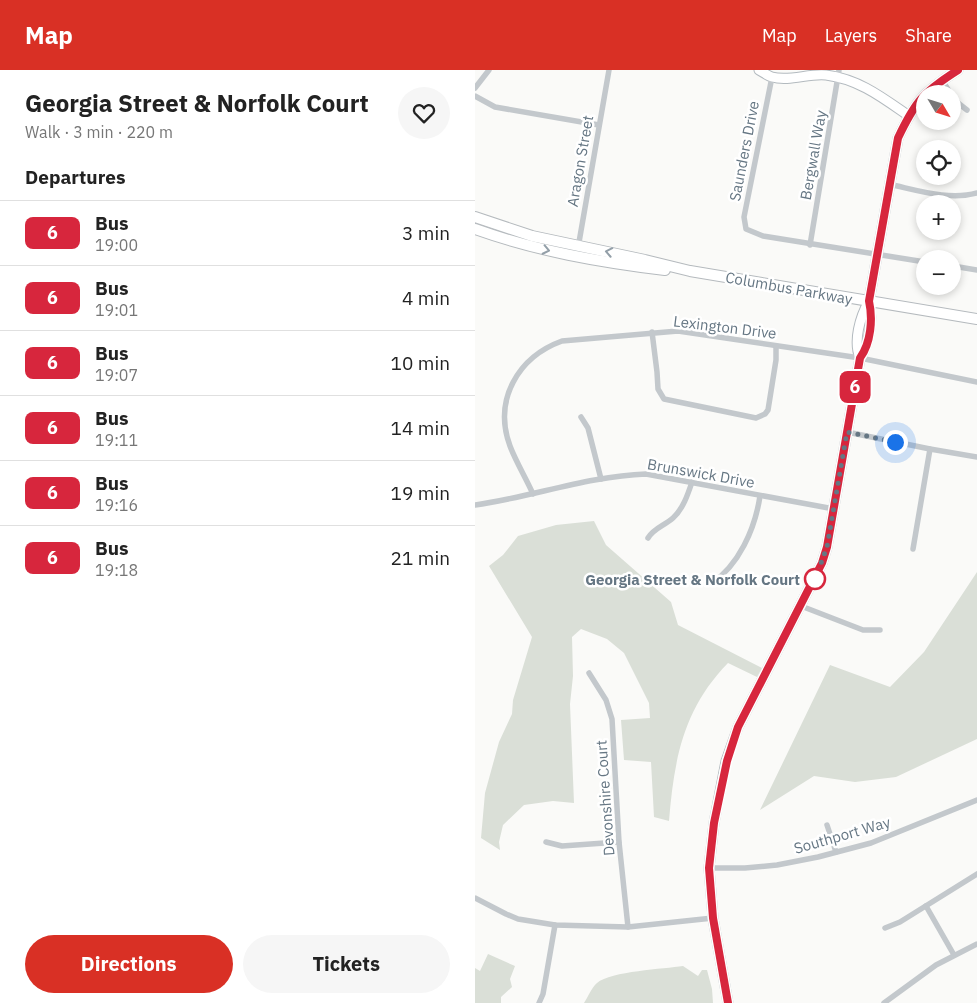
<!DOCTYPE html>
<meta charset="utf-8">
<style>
body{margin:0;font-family:"IBM Plex Sans",sans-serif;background:#f6f6f6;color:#222;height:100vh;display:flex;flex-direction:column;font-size:19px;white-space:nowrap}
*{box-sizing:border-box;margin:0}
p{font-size:16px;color:#767676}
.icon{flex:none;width:28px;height:28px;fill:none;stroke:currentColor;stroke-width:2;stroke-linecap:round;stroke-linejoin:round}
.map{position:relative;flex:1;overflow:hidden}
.side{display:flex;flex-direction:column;background:#fff;width:475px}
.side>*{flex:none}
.badge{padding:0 10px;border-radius:8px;font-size:18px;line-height:32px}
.needle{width:32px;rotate:128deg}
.controls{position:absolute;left:441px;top:15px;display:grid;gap:10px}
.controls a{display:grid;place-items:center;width:45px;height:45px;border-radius:50%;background:#fff;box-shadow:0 2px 8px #0003;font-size:25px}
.you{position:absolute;width:25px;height:25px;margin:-12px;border:4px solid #fff;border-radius:50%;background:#1a73e8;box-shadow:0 0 0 8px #1a73e833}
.map>.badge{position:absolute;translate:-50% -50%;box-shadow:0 0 0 2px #fff}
h2{padding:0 25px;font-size:19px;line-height:45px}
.round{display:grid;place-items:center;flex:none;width:52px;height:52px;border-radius:26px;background:#f6f6f6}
.summary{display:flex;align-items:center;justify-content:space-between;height:85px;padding:0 25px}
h1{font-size:24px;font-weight:700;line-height:38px}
.cta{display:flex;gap:10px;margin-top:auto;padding:10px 25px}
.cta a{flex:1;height:58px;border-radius:30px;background:#d93025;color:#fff;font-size:20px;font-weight:700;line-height:58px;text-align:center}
.cta a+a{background:#f6f6f6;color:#222}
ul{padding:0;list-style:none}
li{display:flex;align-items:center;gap:15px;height:65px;padding:0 25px;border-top:1px solid #e0e0e0}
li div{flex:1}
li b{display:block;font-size:19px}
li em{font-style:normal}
li .badge{min-width:55px;font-weight:700;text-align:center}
header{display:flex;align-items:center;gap:30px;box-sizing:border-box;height:70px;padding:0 25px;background:#d93025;color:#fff}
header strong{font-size:24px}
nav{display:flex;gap:28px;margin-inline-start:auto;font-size:18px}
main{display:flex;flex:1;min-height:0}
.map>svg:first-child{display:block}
</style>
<header>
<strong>Map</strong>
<nav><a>Map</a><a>Layers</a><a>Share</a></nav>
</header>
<main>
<section class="side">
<div class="summary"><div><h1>Georgia Street &amp; Norfolk Court</h1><p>Walk · 3 min · 220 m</p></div><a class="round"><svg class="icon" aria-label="heart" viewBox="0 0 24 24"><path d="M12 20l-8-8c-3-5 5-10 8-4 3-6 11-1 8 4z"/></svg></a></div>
<h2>Departures</h2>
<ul>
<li><span class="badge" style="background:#d7263d;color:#fff">6</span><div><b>Bus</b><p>19:00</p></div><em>3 min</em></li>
<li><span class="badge" style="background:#d7263d;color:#fff">6</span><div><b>Bus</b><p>19:01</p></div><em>4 min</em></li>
<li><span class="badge" style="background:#d7263d;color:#fff">6</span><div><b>Bus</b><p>19:07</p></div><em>10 min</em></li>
<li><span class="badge" style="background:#d7263d;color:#fff">6</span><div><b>Bus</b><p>19:11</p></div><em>14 min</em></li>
<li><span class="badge" style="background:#d7263d;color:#fff">6</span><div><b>Bus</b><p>19:16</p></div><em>19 min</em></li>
<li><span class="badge" style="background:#d7263d;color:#fff">6</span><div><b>Bus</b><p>19:18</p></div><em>21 min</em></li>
</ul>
<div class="cta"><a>Directions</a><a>Tickets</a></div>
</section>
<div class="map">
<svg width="502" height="933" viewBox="0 0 502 933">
<rect width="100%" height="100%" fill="#fafaf8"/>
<g fill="#dadfd7">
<path d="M119,451L131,475L196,532L203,555L287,598L282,607L253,593C208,639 199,690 194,751L179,747L176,692L149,690L146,650L175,648L174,633L149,583L132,569L106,559L97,567L98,606L95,634L99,733L78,731L49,735L28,755L24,772L25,780L6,768L10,723L24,672L37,644L38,630L57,567L14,496L28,485L43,466L81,455Z"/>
<path d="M502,502V669L421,707L380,712L339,706L285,740L355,595L415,617L449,582Z"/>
<path d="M13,884L40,896L35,909L37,917L26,927V933H0V898L5,901Z"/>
<path d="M208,896L223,906L227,900H232L237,919L238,933H109C113,927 117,917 122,913C136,901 189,899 208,896Z"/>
</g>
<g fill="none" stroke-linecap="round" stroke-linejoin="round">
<defs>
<g id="secondary">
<path d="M284,0C288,2 293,6 297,7C314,12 334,3 351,5C384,9 408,28 434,46"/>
<path d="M385,288C378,271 385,247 394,231L423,68C440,32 448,22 483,0"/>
<path d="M253,933L238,848L234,798L239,753L251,691L263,657L347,493L352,477L385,288C395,273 398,249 394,231"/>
</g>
<g id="primary">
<path d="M0,147L57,166L170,190L215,201L502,249"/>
<path d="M0,159C61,181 125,192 190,200"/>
</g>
</defs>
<use href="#secondary" stroke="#b3babf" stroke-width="11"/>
<use href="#primary" stroke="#b5babe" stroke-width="12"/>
<g stroke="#c3c8cc" stroke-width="5.5">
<path d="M297,7L269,147L271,159L288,166L450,192"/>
<path d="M467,10L476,24"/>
<path d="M0,18L14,0"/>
<path d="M478,25L483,33L492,40"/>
<path d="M0,26L20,37L124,55"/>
<path d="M413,114C442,120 474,131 502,123"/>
<path d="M335,175L364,0"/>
<path d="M103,178L134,0"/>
<path d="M478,196L502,200"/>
<path d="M177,262L182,302L183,319L189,329L281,348L290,344L293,340L301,290V276"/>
<path d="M106,347L113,358L126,409"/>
<path d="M372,362L455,379L502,387"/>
<path d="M58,424C51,408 41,392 35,376C18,330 43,287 87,271L203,261L385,288L502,312"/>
<path d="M0,435C57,427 113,406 171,404L359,439"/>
<path d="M173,468C179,458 189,456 198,448C208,439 213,424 217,412"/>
<path d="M438,479L455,379"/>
<path d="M236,514C264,495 280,459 285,426"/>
<path d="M326,536L388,560H405"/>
<path d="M114,603L131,630L137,649L144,772L153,857"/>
<path d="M352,755L361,782"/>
<path d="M71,772L87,776L144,772"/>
<path d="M234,798H270L302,795L343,787L396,773L502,730"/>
<path d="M0,828L31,844L43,849L80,855L153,857L238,848"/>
<path d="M451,836L479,885"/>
<path d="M410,858L425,852L502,804"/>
<path d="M64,933L68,924L80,855"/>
<path d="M409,933L461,895L502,874"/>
</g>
<use href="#secondary" stroke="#fff" stroke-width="9"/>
<use href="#primary" stroke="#fff" stroke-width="10"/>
</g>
<defs><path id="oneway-chevron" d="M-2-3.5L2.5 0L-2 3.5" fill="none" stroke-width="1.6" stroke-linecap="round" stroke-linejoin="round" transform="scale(1.25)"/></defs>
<g stroke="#939fa8">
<use href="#oneway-chevron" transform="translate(71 180) rotate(12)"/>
<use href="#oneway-chevron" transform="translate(134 182) rotate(-169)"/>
</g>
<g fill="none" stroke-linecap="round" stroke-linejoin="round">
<defs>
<path id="line" d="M253,933L238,848L234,798L239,753L252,691L263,657L347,493L352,477L385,288C396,273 398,249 394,231L423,68C440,32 448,22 483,0"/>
</defs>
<use href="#line" stroke="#fff" stroke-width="11"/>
<use href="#line" stroke="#d7263d" stroke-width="8"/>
<path stroke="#657683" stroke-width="5" stroke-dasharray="0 9" d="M340,509L352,477L372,362L420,372"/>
</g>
<circle fill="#fff" stroke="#d7263d" stroke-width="2.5" cx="340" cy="509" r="10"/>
<g text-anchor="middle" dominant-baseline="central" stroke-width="5" stroke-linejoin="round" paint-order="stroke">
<g font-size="15" fill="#657683" stroke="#fff">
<text transform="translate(269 81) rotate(-79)">Saunders Drive</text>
<text transform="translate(338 85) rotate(-80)">Bergwall Way</text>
<text transform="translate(105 91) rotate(-80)">Aragon Street</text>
<text transform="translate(314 218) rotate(10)">Columbus Parkway</text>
<text transform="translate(250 257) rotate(7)">Lexington Drive</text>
<text transform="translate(226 403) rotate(10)">Brunswick Drive</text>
<text transform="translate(130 728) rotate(-94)">Devonshire Court</text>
<text transform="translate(367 765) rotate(-16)">Southport Way</text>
</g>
<g font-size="15" font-weight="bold" fill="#657683" stroke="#fff" text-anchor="end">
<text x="325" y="509">Georgia Street &amp; Norfolk Court</text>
</g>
</g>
</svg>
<div class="controls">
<a><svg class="needle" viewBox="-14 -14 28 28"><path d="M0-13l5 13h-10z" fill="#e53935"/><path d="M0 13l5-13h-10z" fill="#767676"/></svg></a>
<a><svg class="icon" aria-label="locate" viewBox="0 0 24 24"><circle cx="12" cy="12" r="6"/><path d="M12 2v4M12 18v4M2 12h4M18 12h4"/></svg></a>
<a>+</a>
<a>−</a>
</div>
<div class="you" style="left:420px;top:372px"></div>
<b class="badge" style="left:380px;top:317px;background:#d7263d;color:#fff">6</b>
</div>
</main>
